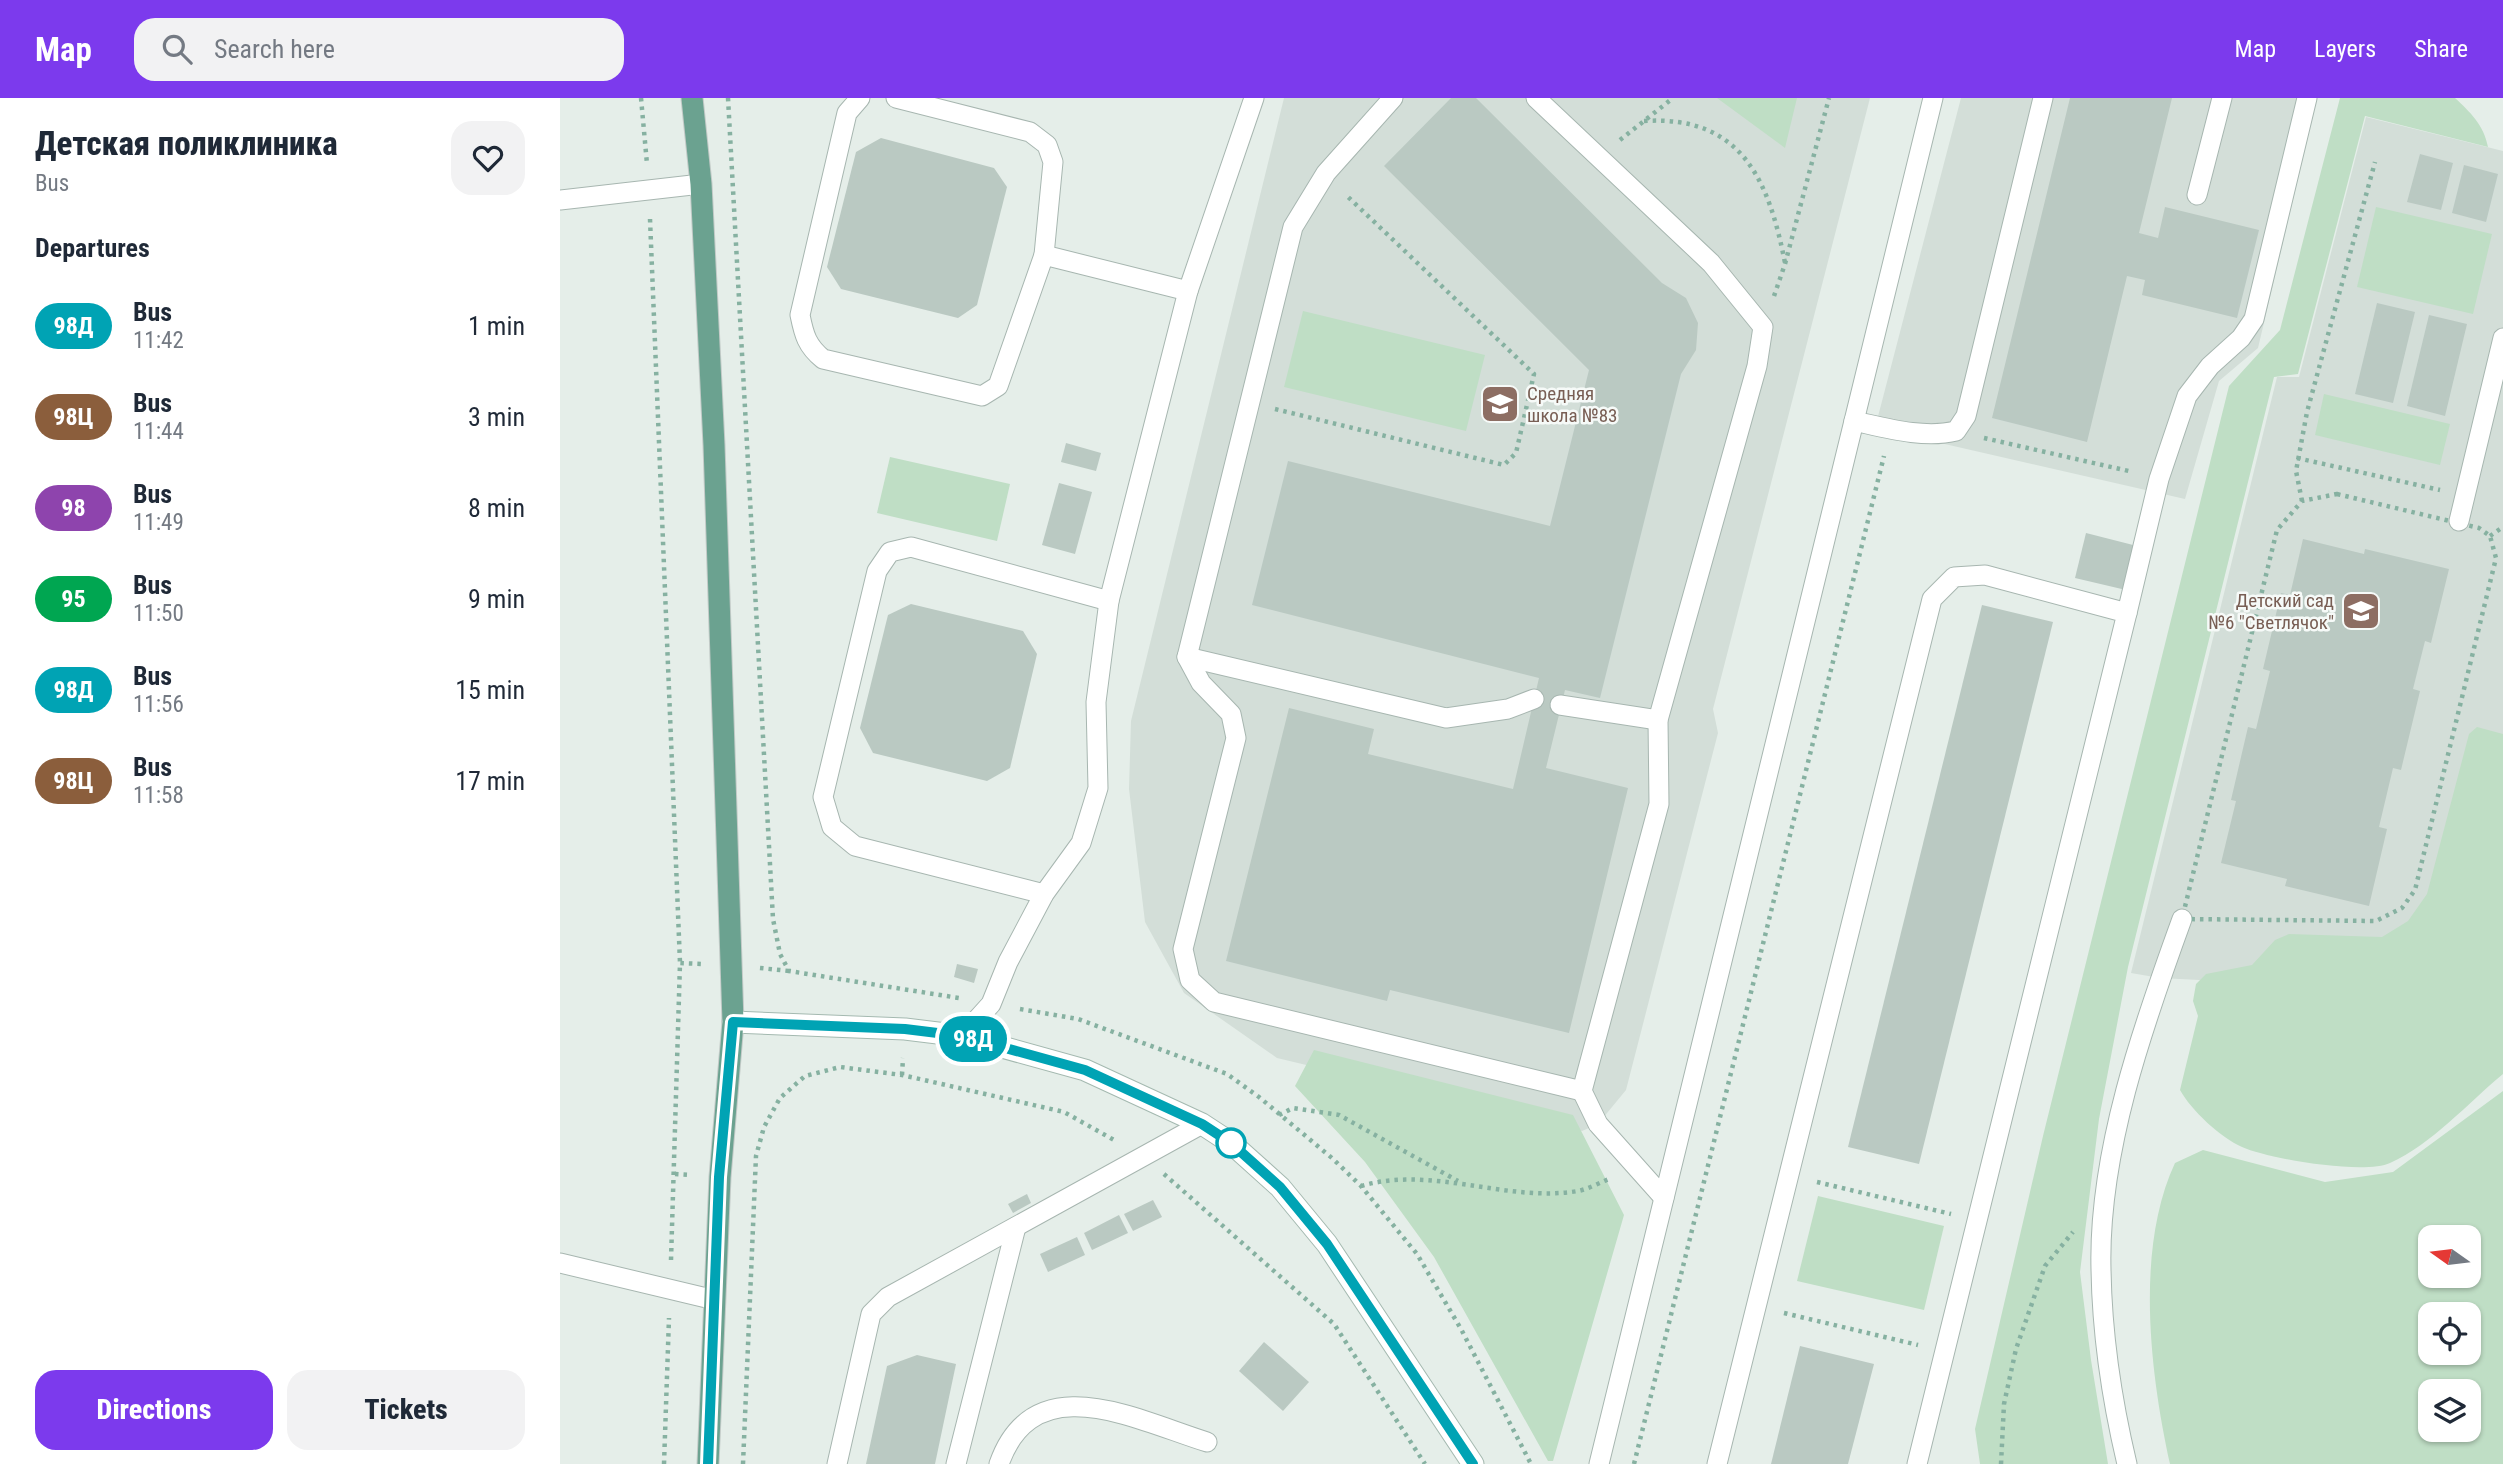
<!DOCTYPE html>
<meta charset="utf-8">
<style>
body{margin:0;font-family:"Roboto Condensed",sans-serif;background:#f2f2f3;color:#1f2937;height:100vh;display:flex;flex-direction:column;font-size:26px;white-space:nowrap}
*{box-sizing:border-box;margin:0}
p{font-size:23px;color:#747a83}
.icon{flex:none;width:38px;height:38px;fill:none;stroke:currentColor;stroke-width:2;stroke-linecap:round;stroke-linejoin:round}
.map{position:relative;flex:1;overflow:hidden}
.details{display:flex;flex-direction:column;background:#fff;width:560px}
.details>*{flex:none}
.badge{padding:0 14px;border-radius:23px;font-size:24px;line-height:46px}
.needle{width:46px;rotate:284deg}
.fabs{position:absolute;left:1858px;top:1127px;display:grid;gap:14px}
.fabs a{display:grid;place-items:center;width:63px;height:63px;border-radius:14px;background:#fff;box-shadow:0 2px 5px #0004;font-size:35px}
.map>.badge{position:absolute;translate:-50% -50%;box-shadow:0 0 0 4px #fff}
h2{padding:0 35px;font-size:26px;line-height:63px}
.round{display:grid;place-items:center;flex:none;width:74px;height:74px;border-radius:21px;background:#f2f2f3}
.summary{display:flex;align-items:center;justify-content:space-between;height:119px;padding:0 35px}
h1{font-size:33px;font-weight:800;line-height:52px}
.primary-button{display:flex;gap:14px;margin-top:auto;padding:14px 35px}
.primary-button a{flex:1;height:80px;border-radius:21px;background:#7c3aed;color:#fff;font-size:28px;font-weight:800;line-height:80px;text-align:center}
.primary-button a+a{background:#f2f2f3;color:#1f2937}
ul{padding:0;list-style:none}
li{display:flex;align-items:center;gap:21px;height:91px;padding:0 35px}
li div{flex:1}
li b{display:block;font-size:26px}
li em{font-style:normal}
li .badge{min-width:77px;font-weight:700;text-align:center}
header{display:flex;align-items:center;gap:42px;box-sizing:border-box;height:98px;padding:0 35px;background:#7c3aed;color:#fff}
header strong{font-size:33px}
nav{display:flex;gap:38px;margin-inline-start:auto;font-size:24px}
.search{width:490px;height:63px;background:#f2f2f3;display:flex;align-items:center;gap:18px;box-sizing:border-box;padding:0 24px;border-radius:21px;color:#747a83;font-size:26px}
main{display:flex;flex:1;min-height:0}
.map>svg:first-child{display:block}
</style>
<header>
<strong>Map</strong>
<div class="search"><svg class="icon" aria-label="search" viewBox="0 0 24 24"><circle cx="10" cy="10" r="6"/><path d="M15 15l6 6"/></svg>Search here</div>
<nav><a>Map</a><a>Layers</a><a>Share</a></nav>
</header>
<main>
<section class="details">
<div class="summary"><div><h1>Детская поликлиника</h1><p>Bus</p></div><a class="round"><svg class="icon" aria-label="heart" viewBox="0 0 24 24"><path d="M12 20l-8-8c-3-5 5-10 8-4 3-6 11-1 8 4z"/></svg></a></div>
<h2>Departures</h2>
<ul>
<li><span class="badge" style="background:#00a3b4;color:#fff">98Д</span><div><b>Bus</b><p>11:42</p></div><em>1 min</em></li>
<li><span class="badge" style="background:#8b5e3c;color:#fff">98Ц</span><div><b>Bus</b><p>11:44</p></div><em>3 min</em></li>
<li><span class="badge" style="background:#8e44ad;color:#fff">98</span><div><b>Bus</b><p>11:49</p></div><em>8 min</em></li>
<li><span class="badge" style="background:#00a651;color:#fff">95</span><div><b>Bus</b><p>11:50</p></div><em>9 min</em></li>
<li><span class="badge" style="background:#00a3b4;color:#fff">98Д</span><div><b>Bus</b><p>11:56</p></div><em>15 min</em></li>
<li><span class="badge" style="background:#8b5e3c;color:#fff">98Ц</span><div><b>Bus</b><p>11:58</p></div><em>17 min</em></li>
</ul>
<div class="primary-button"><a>Directions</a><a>Tickets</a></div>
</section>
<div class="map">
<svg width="1943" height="1366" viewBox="0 0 1943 1366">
<rect width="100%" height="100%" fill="#e5eee9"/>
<g fill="#d3ded8">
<path d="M724,0H1310L1153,611L1158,635L1066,992L1038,1026L1022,1033L717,960L624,895L585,824L569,691L571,623Z"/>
<path d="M1401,0H1757L1698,250L1659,283L1625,401L1315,330Z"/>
<path d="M1806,19L1943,53V747L1816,891L1600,880L1571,875L1717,279H1739Z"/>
</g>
<g fill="#bfdec5" fill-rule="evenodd">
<path d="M1157,0H1237L1225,50Z"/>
<path d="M1780,0H1895C1910,14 1924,27 1928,49L1805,18L1738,276L1714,279L1568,869L1539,1021L1520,1174L1531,1262L1548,1366H1420L1415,1331L1483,1038L1669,288L1720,232Z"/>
<path d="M1816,109L1932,136L1913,216L1797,189Z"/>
<path d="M743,213L925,257L906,333L724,289Z"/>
<path d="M1764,296L1890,326L1880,367L1755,337Z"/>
<path d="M330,359L450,386L437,443L317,415Z"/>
<path d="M1917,629L1943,636V976C1908,1005 1872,1046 1830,1065C1804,1077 1709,1061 1682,1049C1661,1040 1631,1012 1620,992L1638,918L1633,903L1636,886L1646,876L1692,867L1715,842L1729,836L1822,839L1848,823L1867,796L1909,636Z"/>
<path d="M754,952L1013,1017L1064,1117L993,1363H988L874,1159L805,1064L735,988Z"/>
<path d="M1943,993V1366H1610C1590,1275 1575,1151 1615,1065L1643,1052L1765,1084L1833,1074ZM1871,1139H1909V1178H1871ZM1871,1216H1909V1255H1871ZM1871,1293H1909V1332H1871Z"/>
<path d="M1258,1098L1384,1128L1364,1212L1237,1183Z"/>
</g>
<g fill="#bac9c2">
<path d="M891,0H916L1102,185L1126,200L1138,225L1136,252L1121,276L1040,600L1005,592L986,670L1068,690L1009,935L830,892L827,903L666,863L729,610L814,631L808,656L953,691L979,580L692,507L728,363L990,428L1029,272L824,68Z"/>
<path d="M1510,0H1612L1579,135L1598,140L1605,109L1699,132L1677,220L1582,197L1585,182L1567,178L1527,344L1432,320Z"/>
<path d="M321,40L434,70L447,89L417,207L398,220L281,191L267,169L296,54Z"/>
<path d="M1860,56L1893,65L1881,112L1847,104Z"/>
<path d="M1904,67L1938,76L1926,124L1892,115Z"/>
<path d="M1817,205L1855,214L1833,305L1795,296Z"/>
<path d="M1869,217L1907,226L1885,318L1847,308Z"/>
<path d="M506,345L541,355L536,373L501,364Z"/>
<path d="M499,385L532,394L515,456L482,447Z"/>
<path d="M1526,435L1577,448L1566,492L1515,480Z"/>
<path d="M1743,441L1804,456L1805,451L1889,471L1871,545L1865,543L1853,591L1860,593L1841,672L1833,670L1819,729L1827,731L1809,808L1725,788L1727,781L1661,765L1676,703L1671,702L1688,629L1696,631L1710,573L1703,571L1721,495L1730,497Z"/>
<path d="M351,506L463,533L477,556L450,670L427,683L313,655L300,630L328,517Z"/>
<path d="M1422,507L1493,524L1359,1066L1288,1049Z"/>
<path d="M397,866L418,871L414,885L394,879Z"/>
<path d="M467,1096L471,1105L453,1115L448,1106Z"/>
<path d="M593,1102L602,1119L573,1133L564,1116Z"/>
<path d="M559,1117L568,1135L532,1152L524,1135Z"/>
<path d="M517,1139L525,1157L488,1174L480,1156Z"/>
<path d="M704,1244L749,1284L723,1313L679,1273Z"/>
<path d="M1240,1248L1314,1266L1288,1366H1211Z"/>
<path d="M357,1257L396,1266L375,1366H306L327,1268Z"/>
</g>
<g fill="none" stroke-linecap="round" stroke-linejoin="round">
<defs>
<g id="lane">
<path d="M300,0L287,15L240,217C244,237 247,248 263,261L422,298L438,288L484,157"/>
<path d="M336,0L470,34L487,47L493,64L484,157L628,193L549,503L536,604L538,690L521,745L484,796L448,864L431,906L402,938"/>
<path d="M833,0L766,75L733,129L627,559L641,585L671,616L676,640L623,851L630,882L654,904L1022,993"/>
<path d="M976,0L1151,165L1203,229L1197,268L1098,622L1099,706L1022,993L1038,1026L1104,1100"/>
<path d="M1637,97L1662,0"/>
<path d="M0,102L141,86"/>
<path d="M628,193L694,0"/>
<path d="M1294,323C1326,330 1364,341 1396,333L1406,318L1483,0"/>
<path d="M1899,423L1943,240"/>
<path d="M1567,515L1599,381L1627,298L1650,268L1681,240L1694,221L1747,0"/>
<path d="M627,559L886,620L948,611L974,601"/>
<path d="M1000,607L1098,622"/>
<path d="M484,796L295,748L272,729L263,699L317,473L330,454L351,449L549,503"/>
<path d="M0,1165L155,1202"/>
<path d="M277,1366L311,1216L328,1199L642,1026"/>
<path d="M396,1366L456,1129"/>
<path d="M439,1366C474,1267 576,1322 647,1344"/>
<path d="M1039,1366L1373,0"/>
<path d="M1157,1366L1372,501L1394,479L1425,477L1567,515L1357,1366"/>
<path d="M1567,1366C1552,1303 1542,1236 1541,1171C1538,1055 1583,928 1622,821"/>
</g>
<path id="secondary" d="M173,924L345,931L402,938L525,972L642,1026L671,1045L720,1089L767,1146L913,1366"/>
<path id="primary" d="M132,0L141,86L154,347L173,924L160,1079L148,1366"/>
</defs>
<use href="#lane" stroke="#a7b6b0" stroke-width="21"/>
<use href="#secondary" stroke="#a4b9b0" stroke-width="23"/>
<use href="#primary" stroke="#c2cac7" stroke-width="23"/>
<g stroke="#86b1a1" stroke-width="4.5" stroke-dasharray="3.5 5" stroke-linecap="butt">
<path d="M81,0L87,66"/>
<path d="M168,0L213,821L220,856L229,873L399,900"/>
<path d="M1084,23C1182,17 1209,83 1225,165"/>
<path d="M1060,42L1113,0"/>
<path d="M90,121L120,865"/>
<path d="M1214,198L1225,166L1269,0"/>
<path d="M715,311L944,367L956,355L974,276L786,97"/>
<path d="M1424,340L1573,374"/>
<path d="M1737,360L1880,392"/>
<path d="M1777,396L1919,430L1930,438L1936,460L1855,792L1842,810L1816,823L1622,821L1717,432L1742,403Z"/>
<path d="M1742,403L1736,373L1747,314L1815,64"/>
<path d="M1930,438L1943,429"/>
<path d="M200,870L229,873"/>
<path d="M460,911L518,921L667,976L699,999L772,1060L801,1088L857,1156L901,1231L971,1366"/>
<path d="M342,977L343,960"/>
<path d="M719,1017L733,1010L779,1017L898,1083"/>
<path d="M115,1076L131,1077"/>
<path d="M604,1076L774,1226L865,1366"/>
<path d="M1257,1084L1391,1116"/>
<path d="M801,1088C873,1067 946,1105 1018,1093C1028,1091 1039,1085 1049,1081"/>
<path d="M111,1162L120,865L143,866"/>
<path d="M1224,1215L1358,1247"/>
<path d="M104,1366L109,1220"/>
<path d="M183,1366L196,1058L204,1029L220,1000L245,978L280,969L342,977L504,1014L554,1042"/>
<path d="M1074,1366L1324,358"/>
<path d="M1441,1366L1444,1306L1456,1251L1485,1168L1513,1134"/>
</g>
<use href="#lane" stroke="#fff" stroke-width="19"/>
<use href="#secondary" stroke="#fff" stroke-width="21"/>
<use href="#primary" stroke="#6ba290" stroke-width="21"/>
</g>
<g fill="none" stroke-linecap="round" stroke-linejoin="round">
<defs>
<path id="line" d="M148,1366L159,1079L173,924L345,931L402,938L525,972L642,1026L671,1045L720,1089L767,1146L913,1366"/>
</defs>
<use href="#line" stroke="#fff" stroke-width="16"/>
<use href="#line" stroke="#00a3b4" stroke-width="10"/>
</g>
<defs>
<symbol id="school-square" viewBox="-11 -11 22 22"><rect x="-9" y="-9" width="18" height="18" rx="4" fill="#8d6e63" stroke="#f6faf8"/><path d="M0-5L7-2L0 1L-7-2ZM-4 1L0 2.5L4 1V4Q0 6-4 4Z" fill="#fff"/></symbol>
</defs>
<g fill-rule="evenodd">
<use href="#school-square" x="918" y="284" width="44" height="44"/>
<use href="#school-square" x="1779" y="491" width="44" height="44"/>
</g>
<circle fill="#fff" stroke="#00a3b4" stroke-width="3.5" cx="671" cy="1045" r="14"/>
<g text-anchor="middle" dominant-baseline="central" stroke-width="5" stroke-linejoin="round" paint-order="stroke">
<g font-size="19" fill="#785e54" stroke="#f6faf8" text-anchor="start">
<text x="967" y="295">Средняя<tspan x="967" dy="22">школа №83</tspan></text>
<text x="1774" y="502" text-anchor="end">Детский сад<tspan x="1774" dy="22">№6 "Светлячок"</tspan></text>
</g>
</g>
</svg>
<div class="fabs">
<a><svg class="needle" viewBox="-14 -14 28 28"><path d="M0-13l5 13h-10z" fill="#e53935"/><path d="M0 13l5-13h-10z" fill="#747a83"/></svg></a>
<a><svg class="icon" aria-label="locate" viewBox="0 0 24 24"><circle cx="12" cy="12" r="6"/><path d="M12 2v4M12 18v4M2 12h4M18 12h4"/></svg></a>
<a><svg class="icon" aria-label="layers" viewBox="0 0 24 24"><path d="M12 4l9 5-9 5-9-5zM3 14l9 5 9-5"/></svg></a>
</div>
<b class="badge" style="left:413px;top:941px;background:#00a3b4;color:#fff">98Д</b>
</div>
</main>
